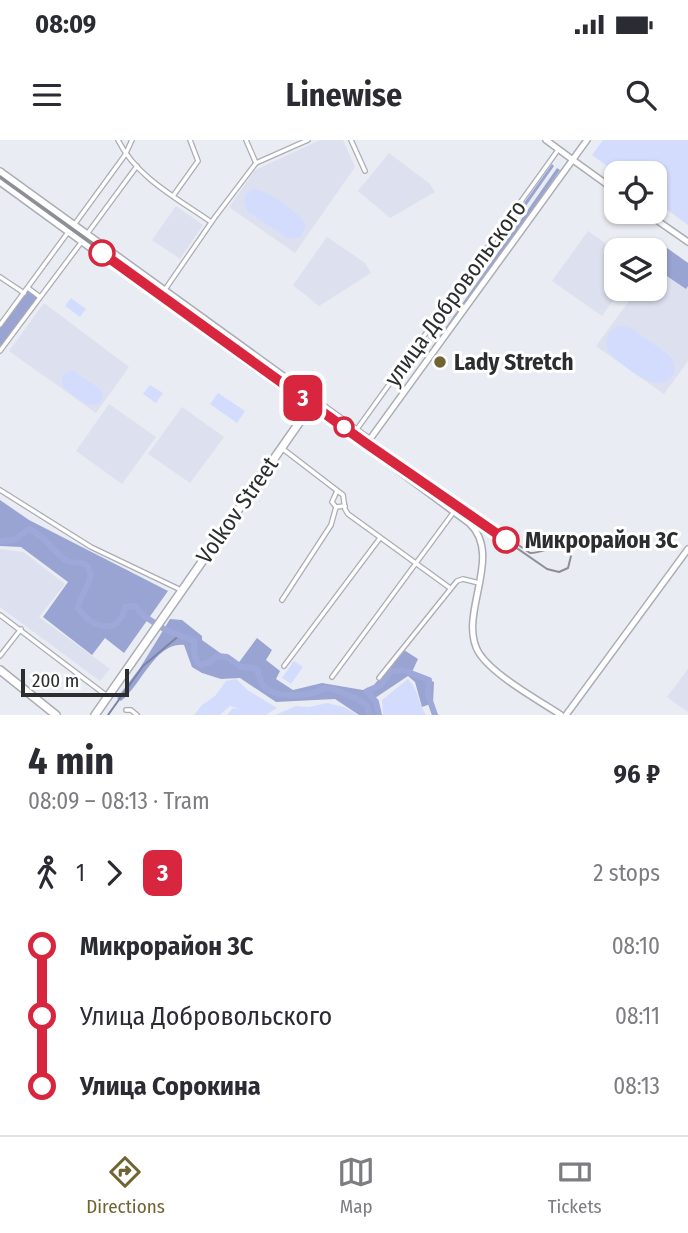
<!DOCTYPE html>
<meta charset="utf-8">
<style>
body{margin:0;font-family:"Fira Sans Condensed",sans-serif;background:#f2f2f3;color:#2b2b33;height:100vh;display:flex;flex-direction:column;font-size:26px;white-space:nowrap}
*{box-sizing:border-box;margin:0}
p{font-size:23px;color:#7c7c81}
.icon{flex:none;width:38px;height:38px;fill:none;stroke:currentColor;stroke-width:2;stroke-linecap:round;stroke-linejoin:round}
.map{position:relative;height:575px;overflow:hidden}
.drawer{display:flex;flex-direction:column;background:#fff;flex:1}
.drawer>*{flex:none}
.badge{padding:0 14px;border-radius:10px;font-size:24px;line-height:46px}
.buttons{position:absolute;left:604px;top:21px;display:grid;gap:14px}
.buttons a{display:grid;place-items:center;width:63px;height:63px;border-radius:14px;background:#fff;box-shadow:0 2px 5px #0004;font-size:35px}
.scale{position:absolute;left:21px;bottom:18px;width:108px;box-sizing:border-box;padding-left:7px;border:4px solid #2c2d2f;border-top:0;font-size:19px;line-height:24px;white-space:nowrap;color:#2c2d2f;-webkit-text-stroke:5px #fff;paint-order:stroke}
.map>.badge{position:absolute;translate:-50% -50%;box-shadow:0 0 0 4px #fff}
.legs{display:flex;align-items:center;gap:10px;height:77px;padding:0 28px;font-size:23px}
.legs p{margin-inline-start:auto}
.overview{display:flex;align-items:center;justify-content:space-between;height:119px;padding:0 28px}
h1{font-size:38px;font-weight:700;line-height:52px}
ul{padding:0 28px;list-style:none}
li{display:flex;align-items:center;gap:24px;height:70px;font-size:26px}
li i{display:grid;place-items:center;width:10px;height:100%;margin:0 9px;background:currentColor}
li i::after{content:'';width:18px;height:18px;margin:-9px;border:5px solid;border-radius:50%;background:#fff}
li p{margin-inline-start:auto}
li:first-child i{background:linear-gradient(#0000 50%,currentColor 0)}
li:last-child i{background:linear-gradient(currentColor 50%,#0000 0)}
.status{display:flex;justify-content:space-between;align-items:center;height:49px;padding:0 35px;background:#fff;direction:ltr}
.status svg{height:19px;fill:currentColor}
header{display:flex;justify-content:space-between;align-items:center;height:91px;padding:0 28px;background:#fff;font-size:32px;font-weight:700}
.tab-bar{display:flex;justify-content:space-around;align-items:center;height:98px;border-top:2px solid #e1e1e2;background:#fff;font-size:19px;color:#7c7c81}
.tab-bar a{display:grid;justify-items:center;gap:4px}
.tab-bar .active{color:#726432}
.map>svg:first-child{display:block}
</style>
<div class="status"><b>08:09</b><svg viewBox="0 0 49 12"><path d="M0 12V9h3v3zM5 12V6h3v6zM10 12V3h3v9zM15 12V0h3v12zM26 1h20v11H26zM47 4h2v5h-2z"/></svg></div>
<header><svg class="icon" aria-label="menu" viewBox="0 0 24 24"><path d="M4 6h16M4 12h16M4 18h16"/></svg>Linewise<svg class="icon" aria-label="search" viewBox="0 0 24 24"><circle cx="10" cy="10" r="6"/><path d="M15 15l6 6"/></svg></header>
<div class="map">
<svg width="688" height="575" viewBox="0 0 688 575">
<rect width="100%" height="100%" fill="#eaecf3"/>
<g fill="#dde1ef">
<path d="M320,0H343L355,27L295,113L229,67L255,30Z"/>
<path d="M389,13L430,44L435,52L390,78L358,51Z"/>
<path d="M176,66L203,85L180,119L152,100Z"/>
<path d="M588,91L616,111V149H621L602,176L552,141Z"/>
<path d="M327,97L365,123L371,133L319,166L293,145Z"/>
<path d="M667,108L688,123V221L664,254L596,206L638,149H654L655,125Z"/>
<path d="M44,163L129,227L96,273L9,211Z"/>
<path d="M109,264L156,297L122,344L76,311Z"/>
<path d="M182,267L224,297L190,343L148,314Z"/>
<path d="M0,409L23,412L65,444L39,477L110,529L100,541L0,467Z"/>
<path d="M688,529V572L667,557Z"/>
</g>
<g fill="#d4dcfe">
<path d="M603,0H688V85L655,61L654,33H617L592,15Z"/>
<path d="M254,49C267,50 303,74 306,86L300,98H287L247,71L244,60L247,52Z"/>
<path d="M71,158L86,169L80,177L65,166Z"/>
<path d="M620,186L631,188L669,215L674,222L675,230C663,262 623,226 609,212C603,201 607,190 620,186Z"/>
<path d="M72,230L100,249L103,256L100,264C87,269 73,255 63,247L62,236Z"/>
<path d="M150,245L163,253L156,263L143,254Z"/>
<path d="M218,253L245,271L237,283L210,264Z"/>
<path d="M294,521L303,527L291,544L282,538Z"/>
<path d="M236,539L249,551L277,568L266,575H227L233,568L240,569L230,566L220,575H194L202,565L215,556L226,541Z"/>
<path d="M408,539C419,550 418,563 426,575H383L382,560Z"/>
<path d="M327,563L344,567L358,575H275L296,566L309,567Z"/>
</g>
<g fill="#99a4d3">
<path d="M552,24L554,26L429,204L426,202L429,196Z"/>
<path d="M557,28L560,30L435,209L432,207Z"/>
<path d="M667,108L688,123V146L686,149L655,128Z"/>
<path d="M28,148L41,157L0,211V185Z"/>
<path d="M0,360L29,380L168,451L124,513L105,498L92,515L43,477L68,442L21,407L0,406Z"/>
<path d="M170,479L182,480L202,496V500L237,525L257,498L272,510L266,520L280,531L276,539L293,550L322,543L363,550L373,546L404,510L418,519L412,532L434,542L433,563L422,567L415,542L408,536L375,558L381,571L379,575H359L335,559L276,562L240,538L221,539L202,533L192,527L184,505C155,502 141,546 121,561L117,558L140,528Z"/>
</g>
<g fill="none" stroke-linecap="round" stroke-linejoin="round">
<path stroke="#7c84a6" stroke-width="2" d="M108,575L143,526L181,494"/>
<g stroke="#9fa9d9" stroke-width="6">
<path d="M0,401L14,400L29,389C45,395 54,414 67,421C76,425 87,419 90,432C93,442 79,456 78,468C91,488 119,497 125,467L135,466L144,476L164,489L194,501C194,509 193,520 201,525L210,522L217,516L227,517L241,527L256,528C259,532 259,539 262,544C273,559 300,556 316,552C319,551 322,549 326,548C332,547 361,560 367,565L369,575"/>
<path d="M379,575L376,562L367,551L381,545L390,532L403,530L429,540L428,555L435,575"/>
</g>
<defs>
<g id="minor">
<path d="M118,0C136,37 178,59 211,82"/>
<path d="M246,0L256,23"/>
<path d="M351,0L365,31"/>
<path d="M173,56L198,21L190,0"/>
<path d="M74,85L125,15L132,0"/>
<path d="M87,94L137,26"/>
<path d="M0,137L24,153"/>
<path d="M28,148L40,157"/>
<path d="M164,151L215,77L256,23L308,0"/>
<path d="M0,185L69,91"/>
<path d="M0,211L83,100"/>
<path d="M352,296L558,10"/>
<path d="M283,309L343,355L345,369L348,374L450,448"/>
<path d="M0,350L91,407L181,450"/>
<path d="M337,351L332,362L336,367L345,366"/>
<path d="M282,460L331,385L336,367"/>
<path d="M0,475L107,556"/>
<path d="M0,516L21,489"/>
<path d="M284,526L380,398"/>
<path d="M332,537L453,373"/>
<path d="M379,538L457,441L463,439L479,443"/>
<path d="M126,570H131L137,575"/>
</g>
<g id="tertiary">
<path d="M573,20L616,51"/>
<path d="M645,72L688,102"/>
<path d="M365,306L469,383C505,416 456,476 479,513C493,535 538,560 561,575"/>
<path d="M566,575L688,409"/>
</g>
<g id="secondary">
<path d="M546,0L573,20"/>
<path d="M315,260L370,300"/>
<path d="M310,267L365,306L587,0"/>
</g>
<g id="primary">
<path d="M0,32L315,260L95,575"/>
<path d="M0,41L310,267"/>
<path d="M0,530L56,575"/>
</g>
</defs>
<use href="#minor" stroke="#abadb4" stroke-width="6"/>
<use href="#tertiary" stroke="#abadb4" stroke-width="8"/>
<use href="#secondary" stroke="#abadb4" stroke-width="8"/>
<use href="#primary" stroke="#abadb4" stroke-width="10"/>
<use href="#minor" stroke="#fff" stroke-width="3.5"/>
<use href="#tertiary" stroke="#fff" stroke-width="5"/>
<use href="#secondary" stroke="#fff" stroke-width="5"/>
<use href="#primary" stroke="#fff" stroke-width="7"/>
<path stroke="#8d8f94" stroke-width="2" d="M0,36L369,302L530,413C546,413 560,399 571,416L568,428L559,432L547,429L367,304L0,38"/>
</g>
<g fill="none" stroke-linecap="round" stroke-linejoin="round">
<defs>
<path id="line-1" d="M102,113L367,304L506,400"/>
</defs>
<use href="#line-1" stroke="#fff" stroke-width="16"/>
<use href="#line-1" stroke="#d7263d" stroke-width="10"/>
</g>
<g fill="#fff" stroke="#d7263d" stroke-width="3.5">
<circle cx="102" cy="113" r="12"/>
<circle cx="344" cy="287" r="9"/>
<circle cx="506" cy="400" r="12"/>
</g>
<circle fill="#726432" stroke="#fff" stroke-width="2.5" cx="440" cy="222" r="7"/>
<g text-anchor="middle" dominant-baseline="central" stroke-width="6" stroke-linejoin="round" paint-order="stroke">
<g font-size="23" fill="#2c2d2f" stroke="#fff">
<text transform="translate(455 153) rotate(-54)">улица Добровольского</text>
<text transform="translate(237 370) rotate(-55)">Volkov Street</text>
</g>
<g font-size="23" font-weight="bold" fill="#2c2d2f" stroke="#fff" text-anchor="start">
<text x="454" y="222">Lady Stretch</text>
</g>
<g font-size="23" font-weight="bold" fill="#2c2d2f" stroke="#fff" text-anchor="start">
<text x="525" y="400">Микрорайон 3С</text>
</g>
</g>
</svg>
<div class="buttons">
<a><svg class="icon" aria-label="locate" viewBox="0 0 24 24"><circle cx="12" cy="12" r="6"/><path d="M12 2v4M12 18v4M2 12h4M18 12h4"/></svg></a>
<a><svg class="icon" aria-label="layers" viewBox="0 0 24 24"><path d="M12 4l9 5-9 5-9-5zM3 14l9 5 9-5"/></svg></a>
</div>
<div class="scale">200 m</div>
<b class="badge" style="left:303px;top:258px;background:#d7263d;color:#fff">3</b>
</div>
<section class="drawer">
<div class="overview"><div><h1>4 min</h1><p>08:09 – 08:13 · Tram</p></div><b>96 ₽</b></div>
<div class="legs"><svg class="icon" aria-label="walk" viewBox="0 0 24 24"><circle cx="13" cy="4" r="2"/><path d="M13 8l-2 6 4 7M11 14l-3 7M7 12l3-4h3l4 4"/></svg>1<svg class="icon" aria-label="forward" viewBox="0 0 24 24"><path d="M9 5l7 7-7 7"/></svg><b class="badge" style="background:#d7263d;color:#fff">3</b><p>2 stops</p></div>
<ul>
<li><i style="color:#d7263d"></i><b>Микрорайон 3С</b><p>08:10</p></li>
<li><i style="color:#d7263d"></i><span>Улица Добровольского</span><p>08:11</p></li>
<li><i style="color:#d7263d"></i><b>Улица Сорокина</b><p>08:13</p></li>
</ul>
</section>
<nav class="tab-bar">
<a class="active"><svg class="icon" aria-label="directions" viewBox="0 0 24 24"><path d="M12 3l9 9-9 9-9-9zM9 14v-3h6M13 9l2 2-2 2"/></svg>Directions</a>
<a><svg class="icon" aria-label="map" viewBox="0 0 24 24"><path d="M3 6l6-2 6 2 6-2v14l-6 2-6-2-6 2zM9 4v14M15 6v14"/></svg>Map</a>
<a><svg class="icon" aria-label="tickets" viewBox="0 0 24 24"><path d="M3 7h18v10H3zM15 7v10"/></svg>Tickets</a>
</nav>
